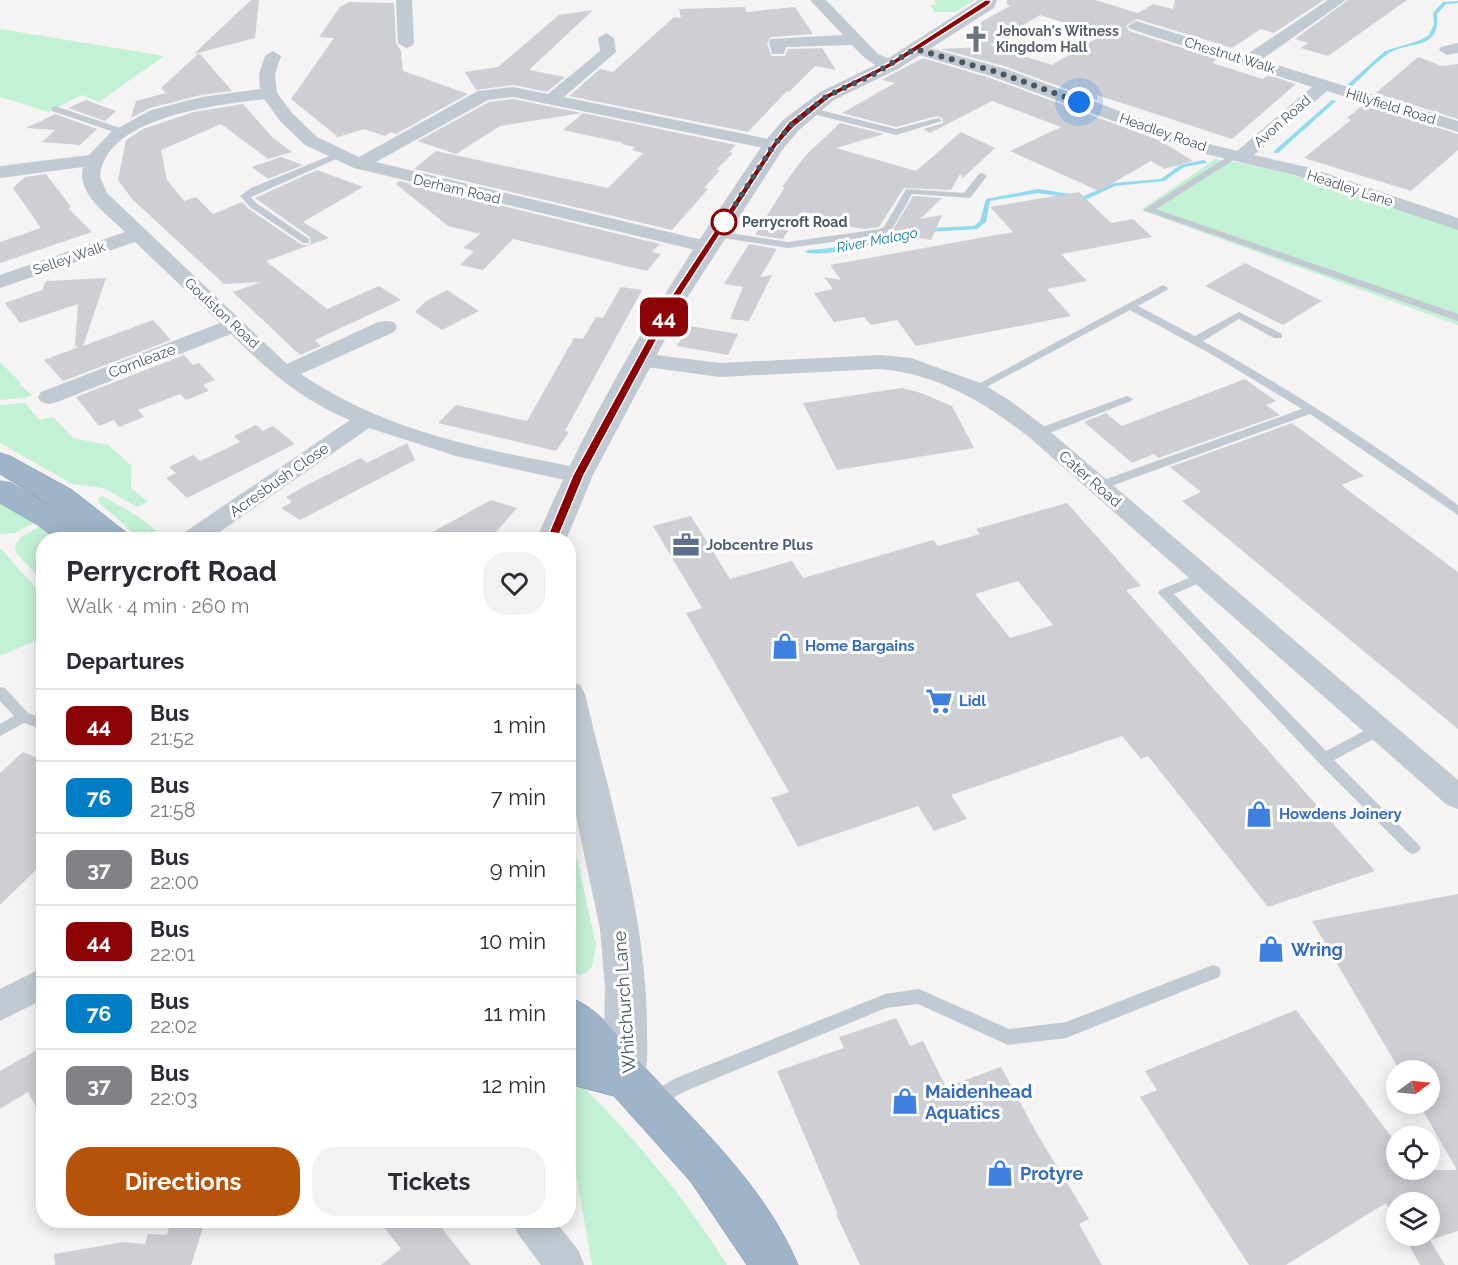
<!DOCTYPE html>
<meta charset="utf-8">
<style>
body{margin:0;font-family:Raleway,sans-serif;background:#f2f2f3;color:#2b2b33;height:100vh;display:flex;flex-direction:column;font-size:22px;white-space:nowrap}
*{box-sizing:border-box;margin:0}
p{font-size:20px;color:#7c7c81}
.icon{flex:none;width:33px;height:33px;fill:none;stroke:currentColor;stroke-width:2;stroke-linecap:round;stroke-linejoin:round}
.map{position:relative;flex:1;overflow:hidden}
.drawer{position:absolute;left:36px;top:532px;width:540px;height:696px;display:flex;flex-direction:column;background:#fff;border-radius:24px;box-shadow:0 3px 15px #0003}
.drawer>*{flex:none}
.badge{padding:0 12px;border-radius:9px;font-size:21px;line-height:39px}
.needle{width:39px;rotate:75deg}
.buttons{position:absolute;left:1386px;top:1060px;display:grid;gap:12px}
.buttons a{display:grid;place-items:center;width:54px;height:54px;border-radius:50%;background:#fff;box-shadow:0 3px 15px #0003;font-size:30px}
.you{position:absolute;width:30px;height:30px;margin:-15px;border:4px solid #fff;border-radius:50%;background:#1a73e8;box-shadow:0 0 0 9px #1a73e833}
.map>.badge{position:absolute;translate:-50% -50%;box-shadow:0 0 0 3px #fff}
h2{padding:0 30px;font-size:22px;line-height:54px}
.round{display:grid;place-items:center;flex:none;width:63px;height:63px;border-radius:24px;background:#f2f2f3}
.overview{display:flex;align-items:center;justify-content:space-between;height:102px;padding:0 30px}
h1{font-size:28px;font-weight:700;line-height:45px}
.primary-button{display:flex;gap:12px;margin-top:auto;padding:12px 30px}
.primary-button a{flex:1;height:69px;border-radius:24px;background:#b45309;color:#fff;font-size:24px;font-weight:700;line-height:69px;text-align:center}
.primary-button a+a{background:#f2f2f3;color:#2b2b33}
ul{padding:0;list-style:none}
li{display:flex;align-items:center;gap:18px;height:72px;padding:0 30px;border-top:2px solid #e1e1e2}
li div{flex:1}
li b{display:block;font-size:22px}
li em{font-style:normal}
li .badge{min-width:66px;font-weight:700;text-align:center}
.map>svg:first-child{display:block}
</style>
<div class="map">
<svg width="1458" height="1265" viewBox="0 0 1458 1265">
<rect width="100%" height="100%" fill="#f5f3f3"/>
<g fill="#c3f1d5">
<path d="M935,0H975L955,12H934L931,5H936Z"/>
<path d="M0,29L164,56L99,102L82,95L48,112L0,97Z"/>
<path d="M1215,159C1299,171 1378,202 1458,229V325L1141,210Z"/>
<path d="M0,362L20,382V385L32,395L24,398L0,400Z"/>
<path d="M25,403L39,420L53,417L73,438L108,445L132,466L131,488L148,502L137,507L104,488L72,484L0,443V405Z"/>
<path d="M0,495L40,520L14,533L0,534Z"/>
<path d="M103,496L139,517L167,540H142L99,503L98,498Z"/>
<path d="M45,523L67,540H44L43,581L16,553L15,547L21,537Z"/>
<path d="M0,548L44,597L43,638L0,656Z"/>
<path d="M569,822L596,945L592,967L586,973L579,975L575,972L569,960Z"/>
<path d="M568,1072C629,1131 682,1193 727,1265H592L569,1135Z"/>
</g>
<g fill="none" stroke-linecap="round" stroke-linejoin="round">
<g fill="#90daee" fill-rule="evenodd">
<path d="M1458,1V3L1446,4L1437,14C1441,52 1408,40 1388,54C1377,61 1362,77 1352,86H1348V84L1385,51L1421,40L1429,35L1434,24L1433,13L1443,2Z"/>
<path d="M1332,100L1336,101L1278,153H1274V151Z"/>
<path d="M1204,160L1207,162L1206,163L1184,167L1164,181L1115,186L1085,200L1038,193L990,201L986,222L977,229L927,232L924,230L927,228L974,226L980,221L986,199L1038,189L1084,196L1114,183L1161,179L1180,165Z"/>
<path d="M909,231L912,233L911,234C890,240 823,259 805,252L808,250C843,248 875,240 909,231Z"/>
</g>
</g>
<g fill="#cdcfd5" fill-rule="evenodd">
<path d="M251,0H259L255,38L194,54Z"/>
<path d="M1007,0H1095L1138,13L1153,4L1173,9L1175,0H1324L1274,33L1261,29L1232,48L1137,19L1126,26L1129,31L1217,59L1212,63L1263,79L1268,75L1296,84L1232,139L1097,95V100L1004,66L940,49L981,47V22L1010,6L1007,4ZM1040,15L1102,35L1052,65L990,45Z"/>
<path d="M1348,0H1407L1328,56L1301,48L1308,43L1295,39Z"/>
<path d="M349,2L394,3L396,43L401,51L403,71L468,94L396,134L391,132L385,136L364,129L338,137L291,99L334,38L319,37L340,7Z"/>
<path d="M745,7L746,12L795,7L813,34L771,37L767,43L771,56H785L788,49L822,48L836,70L815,66L789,92L787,91L748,132L569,96L600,69L613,72L674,17L681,18L679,9Z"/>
<path d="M593,10L529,70L565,77L547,92L513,85L476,90L465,72L498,67L559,15Z"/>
<path d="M199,53L232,91L201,95L150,108L131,118L136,101L166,93L161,88Z"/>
<path d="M1418,57L1442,66L1458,64V119L1376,93Z"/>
<path d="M923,58L990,78L1161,141L1193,161L1164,169L1151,161L1099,191L1010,151L1061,127L992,101L930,133L923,129L943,123V119L937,116L896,127L842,113L895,83L881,80Z"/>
<path d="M513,99L582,113L500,126L456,154L418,141L489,102Z"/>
<path d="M86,100L116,111L105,121L68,108Z"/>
<path d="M243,104L273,138L292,152L268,159L221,124L161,150L167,180L184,201L196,197L213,214L242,202L249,209L302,245H309L311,243L310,237L255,198L317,170L363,187L303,222L329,238L266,261L327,309L379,286L401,300L315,340L321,346L300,355L233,292L261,282L224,284L132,199L118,180L126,140L143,129L194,112Z"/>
<path d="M1363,105L1458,134V150L1411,191L1304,158L1351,120L1347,118Z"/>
<path d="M583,113L736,145L729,152L733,153L716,170H720L704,188L708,189L672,230L414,169L436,151L608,188L643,153L632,150L635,147L621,144L623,143L563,130Z"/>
<path d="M55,114L97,129L80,145L42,142L55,130L26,128Z"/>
<path d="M840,123L884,134L836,148L916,171L961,132L995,148L963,178L960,174L951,190L904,188L879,227L864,229L846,226L849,220L802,212L797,219L796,217L783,239L755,235L785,187H782L805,156Z"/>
<path d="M281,157L303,165L268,179L252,167Z"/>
<path d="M46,174L71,207L68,208L92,232L0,263V242L41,228L13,188L25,177Z"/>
<path d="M399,181L660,244L652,252L661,254L647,271L513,239L483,270L460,265L474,251L463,248L480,234L448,226L396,184Z"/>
<path d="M1079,192L1111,223L1133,219L1152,237L1061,254L1087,281L1047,289L1071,316L916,346L897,320L871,325L864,317L834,322L814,293L833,289L824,277L841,280L830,265L1013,232L990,207Z"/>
<path d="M913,196L942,198L920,219L942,215L931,240L891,233Z"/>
<path d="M749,244L777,249L760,277L772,275L749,321L730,319L743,287L724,284Z"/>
<path d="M1245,263L1322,301L1283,325L1205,286Z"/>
<path d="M106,278L83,346L153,320L171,340L63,381L44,360L79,347L75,346L78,304L20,323L5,303L42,290L46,281Z"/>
<path d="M621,287L642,290L565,431L569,432L556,451L438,423L456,405L527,421L574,338L583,339L596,317L603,318Z"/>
<path d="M447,290L479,311L442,330L415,312L426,301Z"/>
<path d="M689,326L738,334L728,355L677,346Z"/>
<path d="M184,355L193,365L199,363L215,380L203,385L209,391L186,400L180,394L138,410L144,417L119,427L114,420L99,426L76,397Z"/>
<path d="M1245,379L1276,401L1266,405L1280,415L1158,458L1154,454L1132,463L1084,422L1106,413L1122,426Z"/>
<path d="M902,388L921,393L952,406L974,448L837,470L803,403Z"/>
<path d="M1292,423L1364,476L1341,485L1458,572V729L1182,501L1201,492L1170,467Z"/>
<path d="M256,425L263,431L273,426L295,444L187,498L166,478L176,473L169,467L193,455L200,461L240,442L234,436Z"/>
<path d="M407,443L415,460L300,520L281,508L292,502L286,497L307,485L361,458L367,463Z"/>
<path d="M491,500L517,508L489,540H418Z"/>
<path d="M1067,503L1141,586L1126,590L1375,871L1268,907L1148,756L1141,759L1122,736L951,795L967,819L934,831L918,806L798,847L771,798L789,792L686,613L702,608L653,526L691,516L730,579L792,561L803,578L933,540L938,546L980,534L976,529ZM1018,581L1053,625L1010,638L975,594Z"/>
<path d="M23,752L44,761V862L0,905V773Z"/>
<path d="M1458,894V1231L1430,1240L1445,1265H1420L1404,1236H1430V1203H1396V1222L1386,1203L1286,1265H1249L1140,1097L1157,1090L1145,1071L1296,1010L1396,1143V1170H1457L1419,1104H1430V1071H1400L1312,921Z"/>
<path d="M896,1018L910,1046L923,1041L946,1087L1001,1067L1036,1132L1089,1219L1079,1224L1102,1265H860L836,1214H838L777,1071L844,1048L839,1037Z"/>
<path d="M44,1046V1121L28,1092L0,1109V1071Z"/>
<path d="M171,1221H205L191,1265H55L54,1254L124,1242L145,1244L148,1234L167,1235Z"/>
<path d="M379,1221H436L471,1265H381L401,1249Z"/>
</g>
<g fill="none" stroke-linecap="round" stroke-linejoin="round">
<defs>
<g id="trunk">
<path d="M0,453L10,456L72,490L127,533L131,540H96L91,536L93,540H58L38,525L0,503V481L11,483L59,511L0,474Z"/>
<path d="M568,997C601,1008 616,1036 638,1060C696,1124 764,1184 798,1265H747L691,1182L614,1096L568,1084Z"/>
</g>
</defs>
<use href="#trunk" stroke="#7690ad" stroke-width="1"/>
<g fill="#c1cad2" fill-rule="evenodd">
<path d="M55,106L126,130L127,132L120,134L52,111V107Z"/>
<path d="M808,107L896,129L938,118L942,121L896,135L805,112V108Z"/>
<path d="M337,153L345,155L251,197L256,203L309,239V243H303L250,207L240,196L251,188Z"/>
<path d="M1232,154L1240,156L1156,209L1458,314V321L1143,210Z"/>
<path d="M982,173L987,176L970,198L912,194L891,231L883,235L788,248L716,237L711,234L716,231L788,242L880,229L884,227L906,189L964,193L979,174Z"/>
<path d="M1163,285L1168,288L1167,290L1138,306L1195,336L1239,312L1282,334V338H1274L1239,319L1203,341C1291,390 1376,445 1458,505V515L1310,414L1103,489H1095L1093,486L1095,483L1302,409L1211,354L1130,310L979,391L975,392L969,389Z"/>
<path d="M1127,396L1133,399L1131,401L1042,436L1038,437L1032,433L1034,430Z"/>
<path d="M1203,572L1208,573L1209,576L1208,579L1174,594L1326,751L1375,725H1385L1387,729L1385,733L1334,760L1418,844L1421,848L1418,852L1413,854L1408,852L1319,763L1158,593L1160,590Z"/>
<path d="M0,687L5,688L28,713L44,719V730L24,723L0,736V724L14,716L0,701Z"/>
<path d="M1213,965L1219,967L1221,972L1219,977L1066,1038L1008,1045L918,1004L886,1008L688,1090L652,1109L646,1107L643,1101L646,1095L676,1078L885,994L919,989L1009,1029L1066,1022Z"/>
</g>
<g fill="#c1cad2" fill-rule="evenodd">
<path d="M396,0H412L414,43L412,46L406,48L398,43Z"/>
<path d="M810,0H826L878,54L897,62L899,65L897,68C879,73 863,57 852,45L786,47L784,54H772L769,42L771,39L843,35Z"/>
<path d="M1328,0H1346L1261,60L1458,121V132L1327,91L1254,155L1311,168L1458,218V230L1298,176L1197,152L991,76L909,52L907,49L915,44L1003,68L1209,144L1237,151L1312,87L1130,29L1128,26L1136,21L1246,55Z"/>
<path d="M606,33L614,38L616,52L564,97L774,140L780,141L783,145L780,149L774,150L513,97L488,100L376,162L715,243L718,247L715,251L708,253L354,168L305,145L280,121L264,99C219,105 105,116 100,177L107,193L287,364L378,322L386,321L394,322L397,327L394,332L301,374C362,416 434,438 505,453C532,459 560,463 587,470L590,475L587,480L578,483L456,456L369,428L208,540H178L182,534L350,420C303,401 267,370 231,334L57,402L49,404L41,402L38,397L41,392L220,323L135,242L0,288V275L125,232C108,215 76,194 83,167L0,178V166L89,155L111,132L151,110L202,97L260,89L259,74L265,56L273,51L281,56L275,74L277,93L292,113L317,137L359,157L478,91L513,87L548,94L600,51L598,38Z"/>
<path d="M1458,43V53L1447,55L1439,50L1441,47Z"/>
<path d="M640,353L720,363L881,355L911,358L983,384L1012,402L1046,428L1458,780V809L1447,805L1030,438C984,402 940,375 881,369L720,377L632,365L629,360L632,355Z"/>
<path d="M44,967V999L0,1021V989Z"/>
<path d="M512,1221H555L579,1251L584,1265H541L518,1234Z"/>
</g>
<g fill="#c1cad2" fill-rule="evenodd">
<path d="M979,0H997L994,8L898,69L834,100L799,130L783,149L687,298L593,475L566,540H536C596,398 679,267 766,140L783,120L820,92L884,61Z"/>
<path d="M568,681L580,685L585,694C611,804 647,916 647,1030C647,1051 649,1072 640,1092L625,1098L610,1092L603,1078L605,988L600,929L568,778Z"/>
</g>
<use href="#trunk" fill="#9fb4c9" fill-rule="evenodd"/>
</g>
<path fill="#8b0304" stroke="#fff" stroke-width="1.5" d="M985,0H992L989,5L893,66L830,98L794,127L777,146L679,298L584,475L557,540L551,544L547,543L546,540L573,475L670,298L772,144L788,123L824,95L888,63Z"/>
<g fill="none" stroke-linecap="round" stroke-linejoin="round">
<path stroke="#4a5661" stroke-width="6" stroke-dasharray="0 10.8" d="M724,222L774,145L791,125L827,96L874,74L915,49L997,72L1079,102"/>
</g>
<defs>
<symbol id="church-bare" viewBox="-9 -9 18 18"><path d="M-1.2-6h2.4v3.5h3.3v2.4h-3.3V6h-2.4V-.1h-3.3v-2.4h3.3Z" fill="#6b7280" stroke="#fff" stroke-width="2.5" paint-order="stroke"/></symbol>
<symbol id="office-bare" viewBox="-9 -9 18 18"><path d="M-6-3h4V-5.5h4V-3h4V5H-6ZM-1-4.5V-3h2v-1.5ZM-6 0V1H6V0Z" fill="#5c6f8a" stroke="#fff" stroke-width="2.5" paint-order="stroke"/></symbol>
<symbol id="shop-bare" viewBox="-9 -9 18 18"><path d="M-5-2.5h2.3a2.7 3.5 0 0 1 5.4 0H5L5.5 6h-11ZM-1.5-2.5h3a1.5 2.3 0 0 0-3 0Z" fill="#3f7fe0" stroke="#fff" stroke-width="2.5" paint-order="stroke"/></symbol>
<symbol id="supermarket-bare" viewBox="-9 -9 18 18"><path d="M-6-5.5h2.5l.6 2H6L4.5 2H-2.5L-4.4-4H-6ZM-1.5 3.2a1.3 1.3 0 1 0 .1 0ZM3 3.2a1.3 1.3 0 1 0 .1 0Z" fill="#3f7fe0" stroke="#fff" stroke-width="2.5" paint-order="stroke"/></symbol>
</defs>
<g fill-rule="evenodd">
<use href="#church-bare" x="957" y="20" width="38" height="38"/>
<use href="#office-bare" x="667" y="526" width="38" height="38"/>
<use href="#shop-bare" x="766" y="627" width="38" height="38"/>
<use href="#supermarket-bare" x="920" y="682" width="38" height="38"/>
<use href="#shop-bare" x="1240" y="795" width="38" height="38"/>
<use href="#shop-bare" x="1252" y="930" width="38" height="38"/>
<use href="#shop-bare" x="886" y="1082" width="38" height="38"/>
<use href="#shop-bare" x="981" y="1154" width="38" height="38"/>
</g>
<circle fill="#fff" stroke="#8b0304" stroke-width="3" cx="724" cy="222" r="12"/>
<g text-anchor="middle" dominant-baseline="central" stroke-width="6" stroke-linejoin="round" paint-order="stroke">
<g font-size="14" font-weight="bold" fill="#5b616d" stroke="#fff" text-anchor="start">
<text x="996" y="31">Jehovah's Witness<tspan x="996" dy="16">Kingdom Hall</tspan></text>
</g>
<g font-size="14" fill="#4a5661" stroke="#fff">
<text transform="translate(1230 55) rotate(17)">Chestnut Walk</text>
<text transform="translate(1391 106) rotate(17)">Hillyfield Road</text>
<text transform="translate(1282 121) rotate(-41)">Avon Road</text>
<text transform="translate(1163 132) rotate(19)">Headley Road</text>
<text transform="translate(1350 188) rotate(18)">Headley Lane</text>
<text transform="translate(457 189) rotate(13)">Derham Road</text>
<text transform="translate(69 258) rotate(-19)">Selley Walk</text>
<text transform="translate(222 313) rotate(43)">Goulston Road</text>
</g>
<g font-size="14" font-weight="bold" fill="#4a5661" stroke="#fff" text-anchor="start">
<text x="742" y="222">Perrycroft Road</text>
</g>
<g font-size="14" font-style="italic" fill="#0c7c9b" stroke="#fff">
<text transform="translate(877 240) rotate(-11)">River Malago</text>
</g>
<g font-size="15" fill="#4a5661" stroke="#fff">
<text transform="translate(142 361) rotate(-21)">Cornleaze</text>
<text transform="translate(1090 479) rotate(41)">Cater Road</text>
<text transform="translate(279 480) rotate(-35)">Acresbush Close</text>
</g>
<g font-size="15" font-weight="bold" fill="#4e5e75" stroke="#fff" text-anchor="start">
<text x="706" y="545">Jobcentre Plus</text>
</g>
<g font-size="15" font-weight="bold" fill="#366cbe" stroke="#fff" text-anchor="start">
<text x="805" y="646">Home Bargains</text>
<text x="959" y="701">Lidl</text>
<text x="1279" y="814">Howdens Joinery</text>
</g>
<g font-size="18" font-weight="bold" fill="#366cbe" stroke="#fff" text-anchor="start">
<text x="1291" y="949">Wring</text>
<text x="925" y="1091">Maidenhead<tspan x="925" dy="21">Aquatics</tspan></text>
<text x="1020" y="1173">Protyre</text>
</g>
<g font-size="18" fill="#4a5661" stroke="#fff">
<text transform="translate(624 1002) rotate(-94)">Whitchurch Lane</text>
</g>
</g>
</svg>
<div class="buttons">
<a><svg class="needle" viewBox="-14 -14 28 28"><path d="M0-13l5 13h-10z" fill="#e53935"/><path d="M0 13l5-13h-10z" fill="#7c7c81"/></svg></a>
<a><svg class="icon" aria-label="locate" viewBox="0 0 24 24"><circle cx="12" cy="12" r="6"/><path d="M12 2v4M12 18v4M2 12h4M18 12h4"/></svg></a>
<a><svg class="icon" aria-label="layers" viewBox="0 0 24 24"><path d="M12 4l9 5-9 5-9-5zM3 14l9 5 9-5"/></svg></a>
</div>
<div class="you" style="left:1079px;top:102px"></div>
<b class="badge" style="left:664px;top:317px;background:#8b0304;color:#fff">44</b>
<section class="drawer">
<div class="overview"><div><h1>Perrycroft Road</h1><p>Walk · 4 min · 260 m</p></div><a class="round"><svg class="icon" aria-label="heart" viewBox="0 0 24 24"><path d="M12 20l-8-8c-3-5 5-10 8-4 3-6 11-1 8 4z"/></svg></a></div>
<h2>Departures</h2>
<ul>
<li><span class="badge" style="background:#8b0304;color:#fff">44</span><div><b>Bus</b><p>21:52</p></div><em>1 min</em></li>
<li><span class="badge" style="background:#007ec5;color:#fff">76</span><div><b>Bus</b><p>21:58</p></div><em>7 min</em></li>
<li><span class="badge" style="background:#808285;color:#fff">37</span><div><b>Bus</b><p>22:00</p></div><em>9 min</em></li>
<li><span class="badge" style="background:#8b0304;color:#fff">44</span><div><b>Bus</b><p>22:01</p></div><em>10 min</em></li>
<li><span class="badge" style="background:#007ec5;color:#fff">76</span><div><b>Bus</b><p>22:02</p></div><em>11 min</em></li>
<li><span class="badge" style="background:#808285;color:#fff">37</span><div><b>Bus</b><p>22:03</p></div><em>12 min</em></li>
</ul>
<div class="primary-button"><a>Directions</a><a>Tickets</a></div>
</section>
</div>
